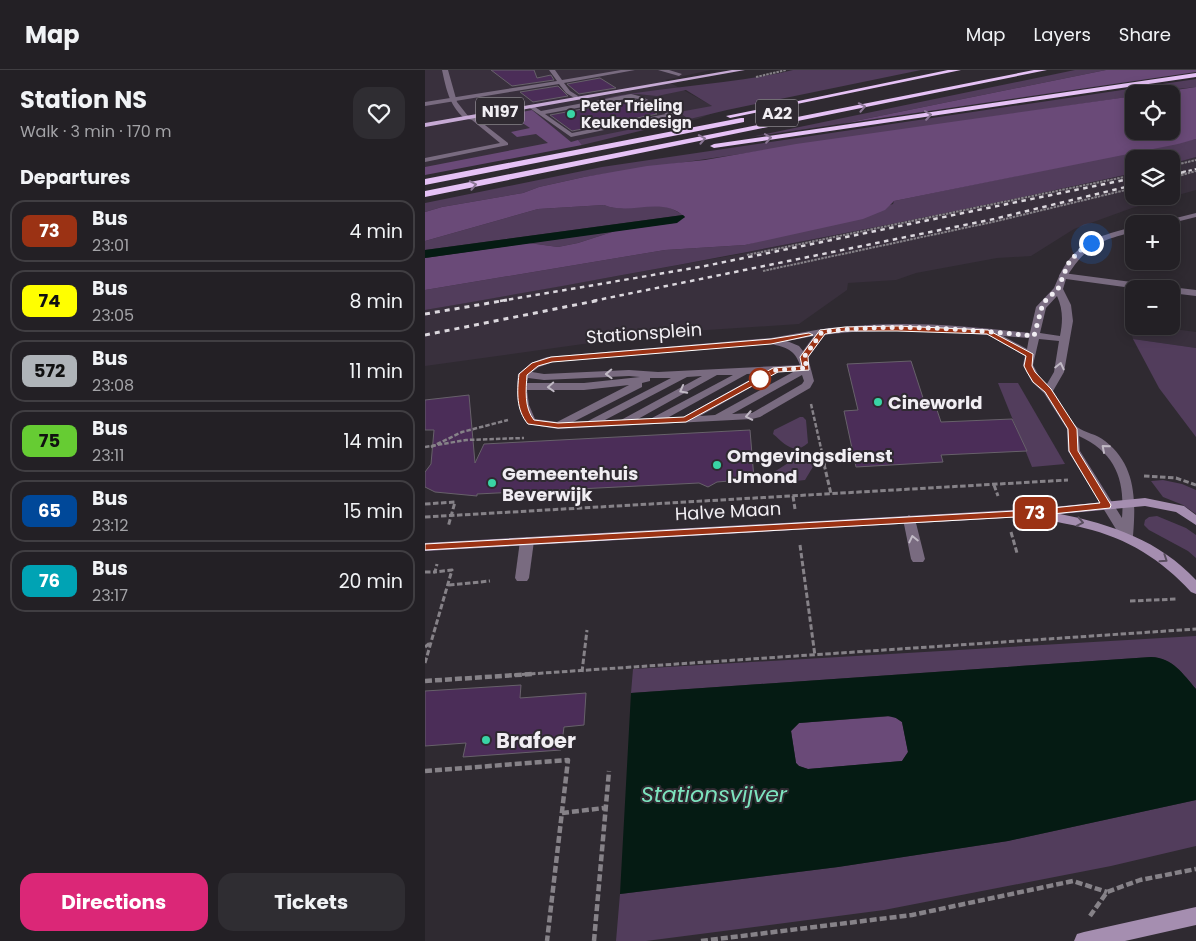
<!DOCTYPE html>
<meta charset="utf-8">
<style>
body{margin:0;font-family:Poppins,sans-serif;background:#2f2d32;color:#f1f3f6;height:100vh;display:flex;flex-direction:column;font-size:19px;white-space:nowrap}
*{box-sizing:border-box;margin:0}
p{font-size:16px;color:#a3a3a7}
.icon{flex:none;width:28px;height:28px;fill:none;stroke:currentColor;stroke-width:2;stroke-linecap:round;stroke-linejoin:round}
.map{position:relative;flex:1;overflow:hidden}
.details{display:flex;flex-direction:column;background:#232025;width:425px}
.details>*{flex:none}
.badge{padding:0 10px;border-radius:8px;font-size:18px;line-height:32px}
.tools{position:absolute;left:700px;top:15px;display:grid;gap:10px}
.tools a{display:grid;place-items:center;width:55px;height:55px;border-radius:10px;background:#232025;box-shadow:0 2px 12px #0003,0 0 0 1px #403e42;font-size:25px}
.you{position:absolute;width:25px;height:25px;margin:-12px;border:4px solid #fff;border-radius:50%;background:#1a73e8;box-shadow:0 0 0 8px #1a73e833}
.map>.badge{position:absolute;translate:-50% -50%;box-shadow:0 0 0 2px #fff}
h2{padding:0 20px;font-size:19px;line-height:45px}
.round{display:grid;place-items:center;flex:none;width:52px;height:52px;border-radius:15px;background:#2f2d32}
.head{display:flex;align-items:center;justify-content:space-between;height:85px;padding:0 20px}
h1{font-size:24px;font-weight:700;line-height:38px}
.cta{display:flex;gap:10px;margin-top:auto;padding:10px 20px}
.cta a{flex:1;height:58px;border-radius:15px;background:#db2777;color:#fff;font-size:20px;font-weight:700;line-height:58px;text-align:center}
.cta a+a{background:#2f2d32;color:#f1f3f6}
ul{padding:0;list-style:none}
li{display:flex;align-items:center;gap:15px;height:62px;margin:0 10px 8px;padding:0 10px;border:2px solid #403e42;border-radius:15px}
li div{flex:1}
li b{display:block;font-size:19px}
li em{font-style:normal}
li .badge{min-width:55px;font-weight:700;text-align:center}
header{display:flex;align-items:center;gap:30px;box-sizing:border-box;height:70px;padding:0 25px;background:#232025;border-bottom:1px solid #403e42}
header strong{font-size:24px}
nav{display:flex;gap:28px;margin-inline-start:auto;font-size:18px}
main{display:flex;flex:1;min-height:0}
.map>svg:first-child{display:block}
</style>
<header>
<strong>Map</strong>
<nav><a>Map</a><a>Layers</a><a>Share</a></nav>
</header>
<main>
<section class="details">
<div class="head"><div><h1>Station NS</h1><p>Walk · 3 min · 170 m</p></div><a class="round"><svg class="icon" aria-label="heart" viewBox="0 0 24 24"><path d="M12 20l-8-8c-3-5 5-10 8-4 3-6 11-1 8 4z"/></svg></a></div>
<h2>Departures</h2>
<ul>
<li><span class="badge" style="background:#9b3214;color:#fff">73</span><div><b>Bus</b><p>23:01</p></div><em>4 min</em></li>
<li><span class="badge" style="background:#ff0;color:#111">74</span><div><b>Bus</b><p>23:05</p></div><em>8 min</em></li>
<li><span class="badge" style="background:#afb4b9;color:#111">572</span><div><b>Bus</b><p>23:08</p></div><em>11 min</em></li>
<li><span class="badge" style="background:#6c3;color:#111">75</span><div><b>Bus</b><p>23:11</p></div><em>14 min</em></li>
<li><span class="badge" style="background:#004899;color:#fff">65</span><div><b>Bus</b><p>23:12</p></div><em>15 min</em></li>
<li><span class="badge" style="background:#00a3b4;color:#fff">76</span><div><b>Bus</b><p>23:17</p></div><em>20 min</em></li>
</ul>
<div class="cta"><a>Directions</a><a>Tickets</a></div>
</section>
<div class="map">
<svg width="771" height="871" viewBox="0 0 771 871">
<rect width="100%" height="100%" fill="#2f2a31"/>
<g fill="#39303d">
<path d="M0,0H286L240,10L295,40L273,49L0,101Z"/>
<path d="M771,87V120L707,138L649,159L606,186L572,188L491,203L471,210L423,213L422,220L374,254L237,263L0,296V240L315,184L620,123L709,103V126H746V94Z"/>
<path d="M703,253L709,254V256H727L771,262V278L708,269Z"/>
</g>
<g fill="#523d5c">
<path d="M368,0H496L302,40L157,75L153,70L262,48L254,42L287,36L261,20L232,26L212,24L175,29C239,16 305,15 368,0Z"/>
<path d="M650,0H681L415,54L326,67Z"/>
<path d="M771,9V17L709,24V26L159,107L114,117L98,123L17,137L0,142V133L5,132L177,97Z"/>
<path d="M771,69V87L746,94V89H709V103C474,155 237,199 0,240V220L240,180L320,175L468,134L469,131Z"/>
<path d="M179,135C201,144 223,130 243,137C248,139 253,142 258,145L0,180V171L113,139Z"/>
<path d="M190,161L153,173L133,177L104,173Z"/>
<path d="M708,269L771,278V367L734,318Z"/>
<path d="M573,313H593L640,394L607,397Z"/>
<path d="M375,347H378L381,350L383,373C369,386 360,374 348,364L349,360Z"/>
<path d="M382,381L390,384L392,390L380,410L371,411L347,406L349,402Z"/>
<path d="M738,410L757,414L771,420V444L758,435L738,427L726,411Z"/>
<path d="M732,446L761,458L771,465V488L763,481L724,460L719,455L720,450L724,447Z"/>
<path d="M771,566V619C758,604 748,588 726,587L206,623L208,599Z"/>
<path d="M771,730V776L686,796L459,840L221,871H191L195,824L413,797L583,771Z"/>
</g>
<g fill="#6a4a78">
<path d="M681,0H771V2L415,54Z"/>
<path d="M771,17V69L753,74L469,131L460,140L438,149L320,175L240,180L0,220V188L104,173L133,177L153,173L190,161L248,153L260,147C236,125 206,146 179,135L113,139L0,171V142L17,137L98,123L114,117L159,107L222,96L280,90L371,74L709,26V61H746V24H723Z"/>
<path d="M107,40L146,72L153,70L157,75L0,105V97L123,73L111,64L92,67L86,62L105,58L93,50L72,53L66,48Z"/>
<path d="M468,646L477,652L483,682L477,691L383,699L374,696L371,693L366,661L374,653Z"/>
</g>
<g fill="#051b13" fill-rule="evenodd">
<path d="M258,145L260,147L252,153L0,188V180Z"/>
<path d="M726,587C748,588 758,604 771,619V730L583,771L413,797L195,824L206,623ZM463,646L471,648L477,652L483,682L477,691L383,699L374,696L371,693L366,661L374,653Z"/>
</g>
<g fill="#4b2d58" stroke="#67616a">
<path d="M66,0H109L112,8L126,5L129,10L87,16Z"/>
<path d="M175,8L191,18L154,24L142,14Z"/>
<path d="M133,16L143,26L108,32L95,22Z"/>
<path d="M206,30H211L232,44L147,61L125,45Z"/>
<path d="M486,291L501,337H511L516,352L587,349L602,381L516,385L518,392L431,397L419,341L433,340L422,294Z"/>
<path d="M44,325L50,393L59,374L325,360L329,409L292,412L283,417L274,413L52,424V426L10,422L0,417V402L6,394L9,360H0V330Z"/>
<path d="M96,615L95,628L161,623L159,655L139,657L136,680L38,687L41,673L0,676V621Z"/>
</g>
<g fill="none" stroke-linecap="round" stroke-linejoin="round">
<g stroke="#868288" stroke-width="2" stroke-dasharray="2.5 1" stroke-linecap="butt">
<path d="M331,7L361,0"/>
<path d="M746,96L771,90"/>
<path d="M746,108L771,101"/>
<path d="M322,185L709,105"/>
<path d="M338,201L572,151L709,118"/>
</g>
<g stroke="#868288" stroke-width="2.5" stroke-dasharray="4.5 2" stroke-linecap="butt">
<path d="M386,334L400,396"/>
<path d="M0,377L41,370L99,368"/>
<path d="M6,377L37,362L83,350"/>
</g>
<g stroke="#868288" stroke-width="3" stroke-dasharray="5.5 2.5" stroke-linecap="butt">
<path d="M399,394L406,424"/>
<path d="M719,406L751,408L771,415"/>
<path d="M569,415L573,426"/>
<path d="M368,426L370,439"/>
<path d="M0,434L30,432L23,457"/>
<path d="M0,447L643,410"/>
<path d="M586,462L592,483"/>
<path d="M375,475L390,586"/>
<path d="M0,502H10"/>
<path d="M24,515L65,511"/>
<path d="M705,531L752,529"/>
<path d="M0,577L6,572"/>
<path d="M0,593L27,500L10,502L12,494"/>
<path d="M157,602L162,560"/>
<path d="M89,605L771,559"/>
</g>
<g stroke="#868288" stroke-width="4.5" stroke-dasharray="7 3" stroke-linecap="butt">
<path d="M0,611L107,604"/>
<path d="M0,701L143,690L122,871"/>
<path d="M137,743L179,738"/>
<path d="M665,846L682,822L715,810L771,799"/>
<path d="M169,871L184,701"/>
<path d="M276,871L487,845L648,811L682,822"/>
</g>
<g fill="#796b80" fill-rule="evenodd">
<path d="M124,0H130L137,10L196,0H210L139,13L145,21L153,26L151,29L141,23L134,14L0,36V32L132,11Z"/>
<path d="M233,0H244L257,4L254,6Z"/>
<path d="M206,24L218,27L250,45L146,67L102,36L107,35L116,41ZM206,28L214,29L241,44L147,63L120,44Z"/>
<path d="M41,45L51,48L83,73V75L0,92V88L75,73L47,50L39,48V46Z"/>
<path d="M771,143V147L743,154H727Z"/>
<path d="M709,157V162C674,170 660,177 641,208H635L634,206C650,173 674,165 709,157Z"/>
<path d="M397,259L402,262L383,288L389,311L385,318L335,347L327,349L133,359L102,354C91,338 91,323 93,304L106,293L122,287L346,268ZM389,266L378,281L374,276L362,271ZM346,274C361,277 370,280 375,295L233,302L204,300L119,304L107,302L114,297L128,292ZM353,302H368L290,345L275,346ZM337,303L258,347H244L322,304ZM292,305H308L227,348L213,349ZM377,305L379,311L377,314L327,343L307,344ZM204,306L215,307L159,313H102L103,308L119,310ZM277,306L196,350H180L262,307ZM225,308H246L163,351L148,352L217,317V313L225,311ZM204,315L132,352L110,349L104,335L102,320H159Z"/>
<path d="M484,445L490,449L500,489L498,492H488L486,489L478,449Z"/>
<path d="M102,467L109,471L104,508L102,511H92L90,508L95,471Z"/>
</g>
<g fill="#796b80" fill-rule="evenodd">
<path d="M17,0H23L32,32L43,46V48H39C24,35 21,18 17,0Z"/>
<path d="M638,203L737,216L741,219H714L641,209L638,219L646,235L648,251L639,302L628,321C635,331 644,350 652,357C660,363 672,364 680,371C711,395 711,430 708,466L702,470L697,469L643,381L642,359L619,323L607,312L598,295L600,286L563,265L488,260L427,262L397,265L392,262C398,257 410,258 418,257C480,250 543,256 605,263L611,237L629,218L635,204ZM632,226C638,239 638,251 635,266L615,263L621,238ZM578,266L604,268L602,279ZM614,269L634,271L629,302L622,314L615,308L608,295ZM654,366C691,383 700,410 697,448L655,381Z"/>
<path d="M746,217L771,220V226L746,223V219H742Z"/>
</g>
<g fill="#a58eb0" fill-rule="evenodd">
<path d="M720,428L759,436L771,445V455L751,442L720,436L635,444C686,454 735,471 771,510V524L766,522C737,490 702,468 659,458C645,454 631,452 618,449L616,446L0,481V473L608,439Z"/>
<path d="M771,837V855L700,871H649L652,864L659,862Z"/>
</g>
<path fill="#c7aad5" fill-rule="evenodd" d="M307,0H320L0,57V53Z"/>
<g fill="#e6c2f6" fill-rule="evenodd">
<path d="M523,0H536L305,48L301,46Z"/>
<path d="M609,0H622L0,127V121Z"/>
<path d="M771,3V7L289,78L285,76L289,74Z"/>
<path d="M316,48H319V52L0,115V109Z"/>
</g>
<path stroke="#dbd7dd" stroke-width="2" stroke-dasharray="3 3" stroke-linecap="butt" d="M758,102L771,99"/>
<g stroke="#dbd7dd" stroke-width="2.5" stroke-dasharray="4.5 4.5" stroke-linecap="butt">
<path d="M746,105L764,101"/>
<path d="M75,231L275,197L709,108"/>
<path d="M168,231L569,149L709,115"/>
</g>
<g stroke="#dbd7dd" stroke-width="3" stroke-dasharray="5 5" stroke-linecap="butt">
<path d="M0,244L82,230"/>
<path d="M0,265L175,230"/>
</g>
</g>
<defs><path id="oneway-chevron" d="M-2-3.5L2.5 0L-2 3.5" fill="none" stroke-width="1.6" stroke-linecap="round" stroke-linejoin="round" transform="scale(1.25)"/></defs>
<g stroke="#8a7694">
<use href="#oneway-chevron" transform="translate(437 37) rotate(-11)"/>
<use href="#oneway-chevron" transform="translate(503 45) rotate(-8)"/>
<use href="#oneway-chevron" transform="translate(343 68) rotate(-8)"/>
<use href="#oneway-chevron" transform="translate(277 69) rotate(-11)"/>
<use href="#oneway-chevron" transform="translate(48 115) rotate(-11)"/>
</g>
<g stroke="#c1bac5">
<use href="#oneway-chevron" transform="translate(635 296) rotate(-77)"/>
<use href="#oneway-chevron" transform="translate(184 304) rotate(178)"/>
<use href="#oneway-chevron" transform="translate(126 317) rotate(177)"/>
<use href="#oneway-chevron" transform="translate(258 320) rotate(152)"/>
<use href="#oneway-chevron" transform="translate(324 346) rotate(169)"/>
<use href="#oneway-chevron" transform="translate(680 378) rotate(-139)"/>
<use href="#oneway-chevron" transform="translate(488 469) rotate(-103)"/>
</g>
<g stroke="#584d5d">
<use href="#oneway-chevron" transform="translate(655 452) rotate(11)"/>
<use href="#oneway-chevron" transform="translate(739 489) rotate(34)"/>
</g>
<path fill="#9b3214" stroke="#fff" d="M472,256L563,260L608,284L607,296L610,302L626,319L652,359L653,381L686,435L685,438L608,446L0,480V474L608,440L675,433L644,381L643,359L620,322L608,312L602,302L599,296L601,286L562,264L472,261H420L400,264L383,287L384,300L353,302L261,352L133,358L103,354C91,340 92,322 94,304L107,293L126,287L346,269L384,263L388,265L346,274L127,292L113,296L102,305C101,319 99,338 109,350L133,353L259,347L348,298L377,296L375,287L395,260L420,257Z"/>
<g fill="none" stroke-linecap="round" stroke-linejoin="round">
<path stroke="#f1eef3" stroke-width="5" stroke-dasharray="0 9" d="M335,309L351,300L382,298L379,287L397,262C465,253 541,259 609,266L618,233L633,219L643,194L653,182L666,173"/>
</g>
<g fill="#39d4a5" stroke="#2f2a31" stroke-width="2">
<circle cx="146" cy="44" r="5"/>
<circle cx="453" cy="332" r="5"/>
<circle cx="292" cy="395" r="5"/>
<circle cx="67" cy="413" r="5"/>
<circle cx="61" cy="670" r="5"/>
</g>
<circle fill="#fff" stroke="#9b3214" stroke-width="2.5" cx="335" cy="309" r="10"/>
<g text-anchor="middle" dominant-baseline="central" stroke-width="4" stroke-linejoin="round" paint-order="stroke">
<g font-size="15" font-weight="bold" fill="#f1eef3" stroke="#2f2a31" text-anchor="start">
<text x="156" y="35">Peter Trieling<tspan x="156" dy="17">Keukendesign</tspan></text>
</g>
<g fill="#2f2a31" stroke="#b7b3b9" stroke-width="1">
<rect x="51" y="27.5" width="48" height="27" rx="4"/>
<rect x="331" y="29.5" width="42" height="27" rx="4"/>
</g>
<g font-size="16" font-weight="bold" fill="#f1eef3">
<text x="75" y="41">N197</text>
<text x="352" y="43">A22</text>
</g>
<g font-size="18" fill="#f1eef3" stroke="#2f2a31">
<text transform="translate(219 263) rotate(-4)">Stationsplein</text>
<text transform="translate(303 441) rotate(-3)">Halve Maan</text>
</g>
<g font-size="18" font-weight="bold" fill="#f1eef3" stroke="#2f2a31" text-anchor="start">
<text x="463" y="332">Cineworld</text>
<text x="302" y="385">Omgevingsdienst<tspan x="302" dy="21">IJmond</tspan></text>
<text x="77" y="403">Gemeentehuis<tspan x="77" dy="21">Beverwijk</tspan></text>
</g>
<g font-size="21" font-weight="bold" fill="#f1eef3" stroke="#2f2a31" text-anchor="start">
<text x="71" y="670">Brafoer</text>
</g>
<g font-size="22" font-style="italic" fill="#7de3be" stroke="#2f2a31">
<text x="289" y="724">Stationsvijver</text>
</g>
</g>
</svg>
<div class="tools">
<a><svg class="icon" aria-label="locate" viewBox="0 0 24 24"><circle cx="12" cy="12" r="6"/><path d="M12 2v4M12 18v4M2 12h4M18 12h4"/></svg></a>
<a><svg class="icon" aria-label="layers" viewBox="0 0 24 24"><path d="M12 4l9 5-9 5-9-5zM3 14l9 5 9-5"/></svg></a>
<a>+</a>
<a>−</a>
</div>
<div class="you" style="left:666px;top:173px"></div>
<b class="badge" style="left:610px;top:443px;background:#9b3214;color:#fff">73</b>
</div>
</main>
